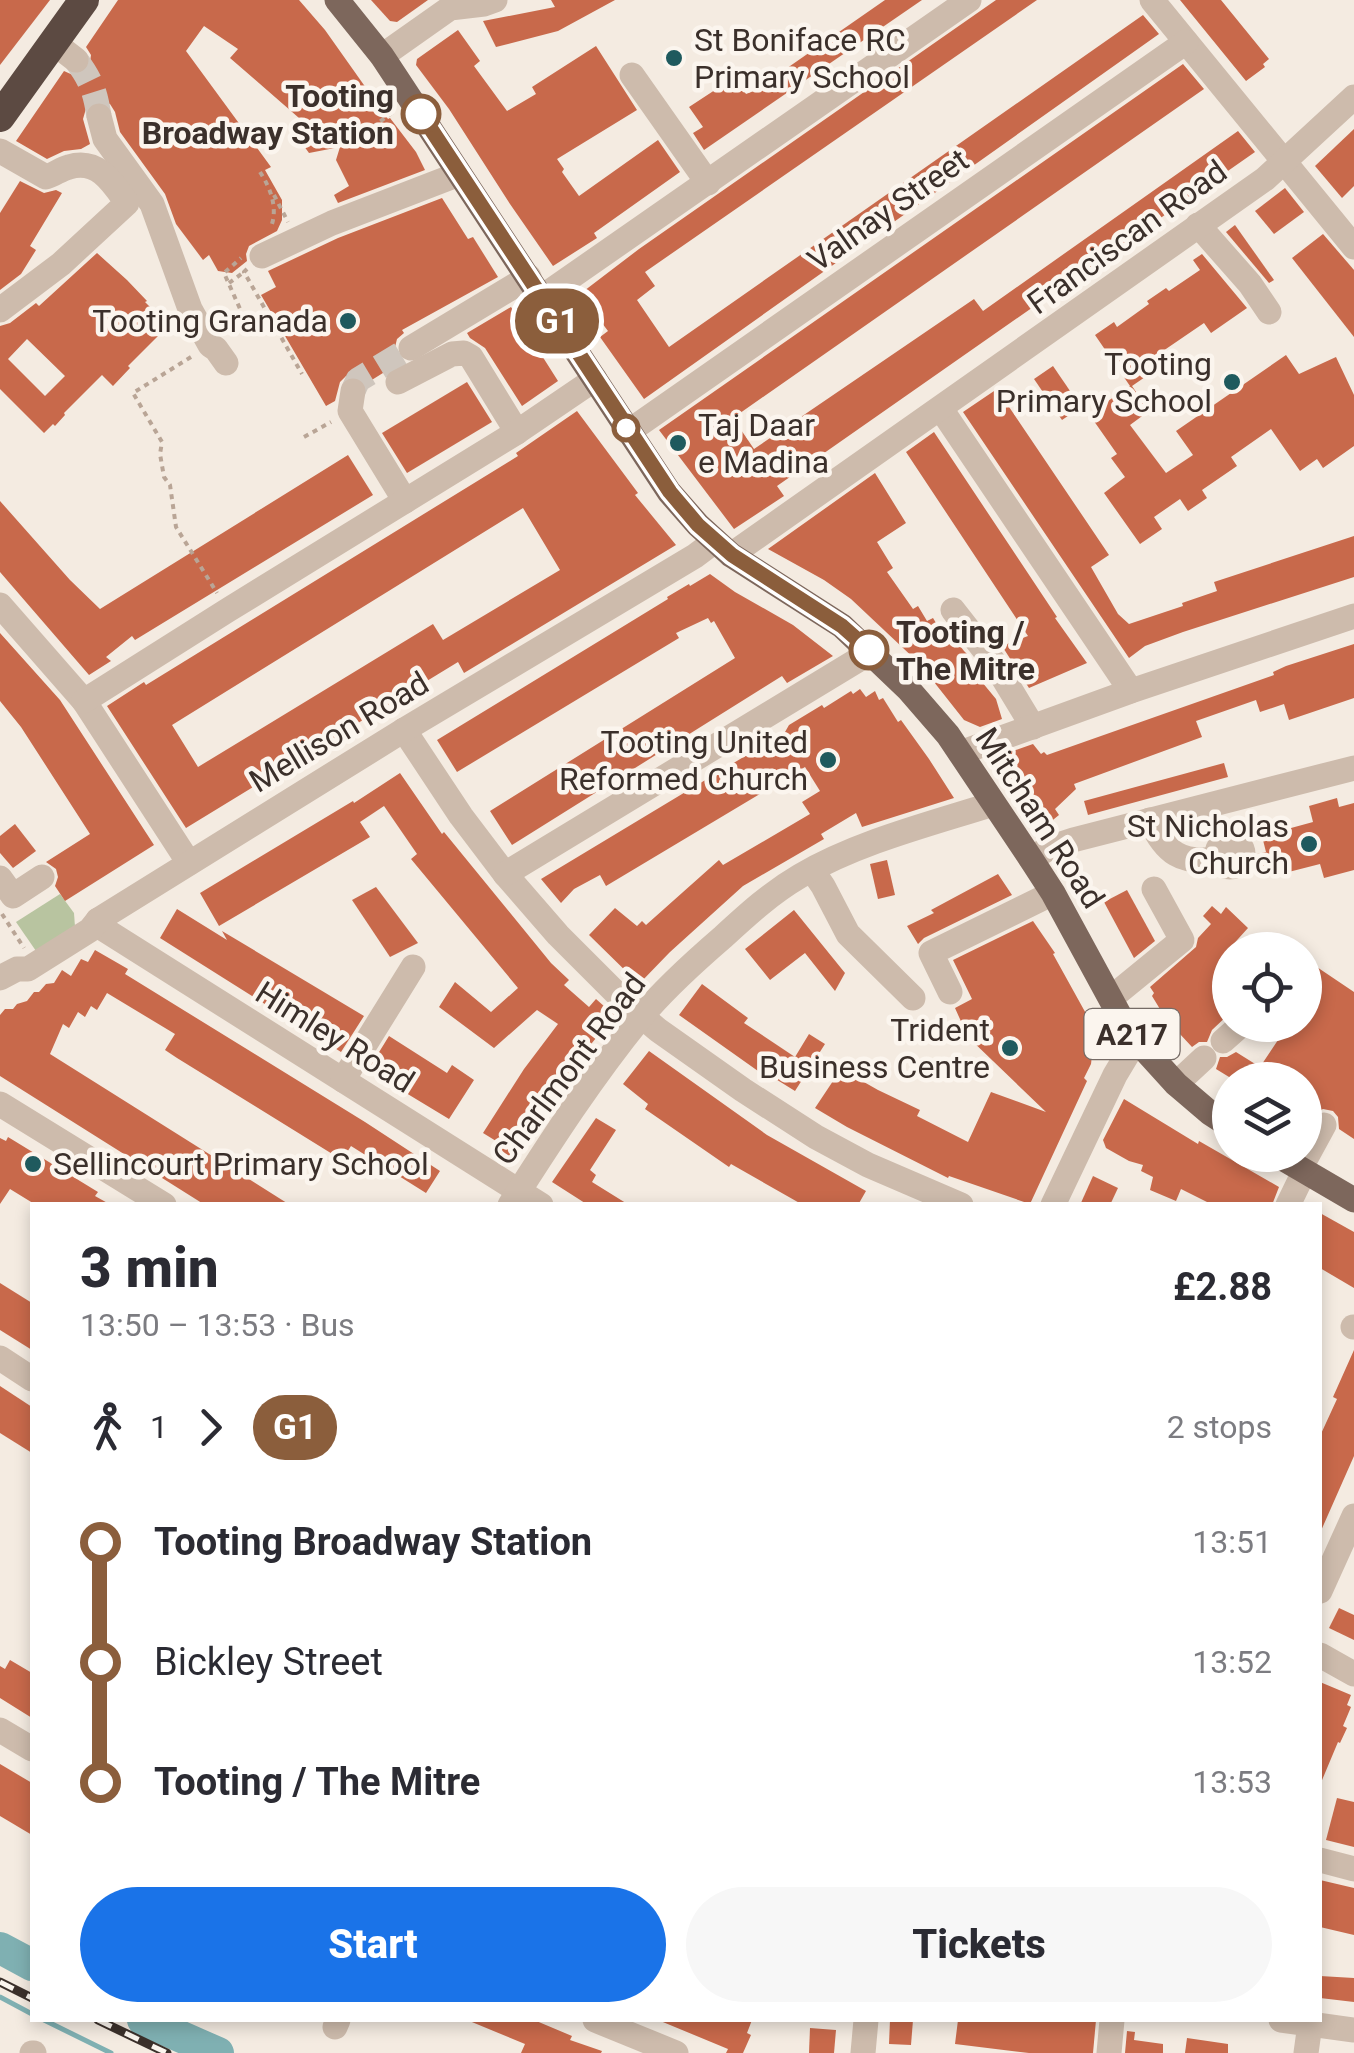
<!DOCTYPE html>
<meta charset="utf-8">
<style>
body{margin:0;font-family:Roboto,sans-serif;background:#f7f7f7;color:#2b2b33;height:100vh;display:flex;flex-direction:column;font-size:38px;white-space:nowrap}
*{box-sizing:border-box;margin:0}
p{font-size:32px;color:#7c7c81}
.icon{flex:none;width:55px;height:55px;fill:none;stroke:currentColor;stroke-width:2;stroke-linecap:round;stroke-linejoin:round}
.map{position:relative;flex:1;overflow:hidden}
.sheet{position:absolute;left:30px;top:1202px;width:1292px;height:820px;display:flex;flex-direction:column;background:#fff;border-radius:0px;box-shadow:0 5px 15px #0003}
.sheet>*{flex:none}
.badge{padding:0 20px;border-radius:32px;font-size:35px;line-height:65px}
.buttons{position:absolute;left:1212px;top:932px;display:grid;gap:20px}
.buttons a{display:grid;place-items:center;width:110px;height:110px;border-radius:50%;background:#fff;box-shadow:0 5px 15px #0003;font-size:50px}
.map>.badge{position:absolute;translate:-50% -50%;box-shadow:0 0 0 5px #fff}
.legs{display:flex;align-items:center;gap:15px;height:110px;padding:0 50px;font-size:32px}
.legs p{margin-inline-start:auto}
.overview{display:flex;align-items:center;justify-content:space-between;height:170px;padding:0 50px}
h1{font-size:55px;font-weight:800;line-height:75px}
.cta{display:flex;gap:20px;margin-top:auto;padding:20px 50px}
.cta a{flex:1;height:115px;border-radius:60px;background:#1a73e8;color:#fff;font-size:40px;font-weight:800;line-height:115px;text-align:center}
.cta a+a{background:#f7f7f7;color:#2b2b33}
ul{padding:0 50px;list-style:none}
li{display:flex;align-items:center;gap:35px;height:120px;font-size:38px}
li i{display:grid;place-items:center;width:15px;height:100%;margin:0 12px;background:currentColor}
li i::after{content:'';width:25px;height:25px;margin:-12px;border:8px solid;border-radius:50%;background:#fff}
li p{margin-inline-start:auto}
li:first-child i{background:linear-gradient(#0000 50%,currentColor 0)}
li:last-child i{background:linear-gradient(currentColor 50%,#0000 0)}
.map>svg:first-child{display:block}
</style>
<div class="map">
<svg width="1354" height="2053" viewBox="0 0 1354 2053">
<rect width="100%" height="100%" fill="#f4ebe1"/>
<path fill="#b8c4a0" d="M60,894L74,913L75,927L36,951L16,922Z"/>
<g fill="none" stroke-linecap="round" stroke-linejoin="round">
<g stroke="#7fb0b2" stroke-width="5">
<path d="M0,1997L32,2014"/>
<path d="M44,2020L111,2053"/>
</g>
<g stroke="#7fb0b2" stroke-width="32">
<path d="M0,1948L32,1965"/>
<path d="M143,2020L218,2053"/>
</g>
</g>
<g fill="#c8694b" fill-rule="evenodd">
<path d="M0,0H50L0,65Z"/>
<path d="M118,0H299L325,30L388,119L390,118L416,152L425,170L338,203L334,195L349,186L336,160L340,147L309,153L293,131L299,118L230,58L238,49L204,26L186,51L271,167L265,170L282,200V220L277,231L249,246L246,254L247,261L232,273L218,271L209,255L203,260L176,224L165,194L120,132L115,112L110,104L96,100L87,105L83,119L90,144L81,149L64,151L47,159L16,141L64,71L75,76L83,75L89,69L91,55L86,47Z"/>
<path d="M371,0H428L397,22L390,21Z"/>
<path d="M551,0H615L558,31L496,47L483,21L555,7Z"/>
<path d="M885,0H922L704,150L693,133L703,127L689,107L718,88L714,81L730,70L746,94L754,91Z"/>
<path d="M996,0H1037L645,272L655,286L637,300L669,347L1143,15L1159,34L644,399L600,337L608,331L580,294L639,249Z"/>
<path d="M1180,0H1221L1269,59L1263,64L1265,67L1246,81Z"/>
<path d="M458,30L480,61L474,66L507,111L536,94L532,87L596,46L637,110L557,159L564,169L562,172L579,196L658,140L680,172L594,233L597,238L553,266L510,204L449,109L416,65L417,59Z"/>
<path d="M1183,64L1204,89L733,418L754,449L974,299L983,311L1238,131L1255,152L777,486L784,496L734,529L659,430Z"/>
<path d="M1354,129V186L1342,198L1315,166Z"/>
<path d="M20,181L44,193L56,190L62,193L30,246L36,250L21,274L0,290V213Z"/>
<path d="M1285,188L1304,212L1274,234L1255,211Z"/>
<path d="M442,198L468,239L473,237L498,277L402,330L404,333L397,339L395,347L397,355L402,361L367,383L356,375L346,376L340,382L335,401L326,406L261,295L276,287L268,271L338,238Z"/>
<path d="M1235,225L1274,280L1269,283L1226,232Z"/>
<path d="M1323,234L1354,270V337L1292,258Z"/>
<path d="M97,253L127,280L147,301L145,302L167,324L160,330L162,332L128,366L130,368L113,386L102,375L64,413L65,415L55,426L53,424L44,433L0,389V326L10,323L36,303L39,306ZM27,339L65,376L45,396L8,359Z"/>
<path d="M1202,254L1247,308L1211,333L1204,323L1141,366L1148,375L1132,386L1149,411L1130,425L1166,473L1193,455L1176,431L1286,355L1299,374L1336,357L1354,395V446L1323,468L1317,459L1300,471L1271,429L1231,457L1237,466L1202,490L1207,498L1188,511L1180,499L1154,517L1162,529L1140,544L1104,493L1125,477L1111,458L1117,454L1089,414L1130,386L1095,335L1114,322L1117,327L1149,304L1147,301L1166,288L1169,291L1200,270L1193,260Z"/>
<path d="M511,307L558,381L522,406L485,348L470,338L467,333Z"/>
<path d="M1053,366L1081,407L1062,420L1034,379Z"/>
<path d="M467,382L492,422L407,473L382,433Z"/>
<path d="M997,389L1109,555L1091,567L1118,614L1129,624L1183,606L1182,603L1217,591L1214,582L1354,536V577L1183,632L1145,646L1129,658L963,412Z"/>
<path d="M577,411L638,493L635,495L676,545L464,673L458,662L186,828L107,706L144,682L146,685L518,456L516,453ZM523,508L560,570L443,640L433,624L198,767L172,725Z"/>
<path d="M934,432L1057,617L1055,618L1087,663L1029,688L1002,646L1028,636L906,452Z"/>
<path d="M348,455L373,495L135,640L132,636L106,657L111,661L89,675L0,572V501L70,580L100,609Z"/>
<path d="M875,473L906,523L877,542L893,568L887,572L913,609L918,606L927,621L933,618L947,641L953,637L964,651L968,655L963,659L996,699L1002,719L980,727L964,720L919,663L851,599L824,580L768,549Z"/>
<path d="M710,574L735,592L793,625L833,656L787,683L782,676L512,845L490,811L735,658L714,621L711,623L708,618L676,633L679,638L457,772L437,740L668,599L667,597L689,584L690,586Z"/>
<path d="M0,633L60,700L154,845L65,901L55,886L58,877L56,869L46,862L90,834L21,727L0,701Z"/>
<path d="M1354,644V698L1289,720L1284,704L1260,712L1256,700L1196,721L1202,737L1074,784L1076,789L1055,809L1059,815L1044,827L1038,826L987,760L1033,744L1041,754L1044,752L1047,755L1274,675L1273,672L1286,666Z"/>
<path d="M860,689L866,697L875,691L879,700L883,698L898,722L901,720L929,759L954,798L862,827L856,813L821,834L824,839L743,886L670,952L639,984L589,935L615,908L637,926L642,921L646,925L719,860L723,865L810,814L802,802L820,791L805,767L606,886L600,875L574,889L561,903L541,879L785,732L789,725L822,705L824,708L851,691L853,694Z"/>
<path d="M1224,763L1228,777L1088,815L1084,801Z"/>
<path d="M400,773L442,834L444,832L551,963L569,980L564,985L589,1007L596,999L614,1015L559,1085L513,1160L492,1147L496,1141L483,1133L524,1069L558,1024L537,1010L494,1048L439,1007L455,982L491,1012L518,988L411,859L417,854L384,806L360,822L370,837L219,926L200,893L353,801L354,803Z"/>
<path d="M1337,798L1339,807L1354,803V870L1324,878L1320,864L1269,877L1266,867L1252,870L1249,856L1266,852L1262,836L1313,822L1309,806Z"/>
<path d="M15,824L36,851L13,868L0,853V836Z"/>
<path d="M887,860L895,895L878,899L870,864Z"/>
<path d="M998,874L1012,895L924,938L918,944L907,926L934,913L931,910Z"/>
<path d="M376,887L418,943L390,957L352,900Z"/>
<path d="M1127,890L1155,941L1134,958L1104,902Z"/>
<path d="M1212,906L1221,914L1226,907L1248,928L1219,960L1230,967V1013L1212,1030L1207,1042H1199L1192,1047L1166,1019L1152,996L1154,993L1150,987L1196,947L1198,938L1211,924L1203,916Z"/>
<path d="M177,909L227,940L222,931L364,1016L341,1052L160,938Z"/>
<path d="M794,910L845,973L835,991L805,953L770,980L745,949Z"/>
<path d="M1033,921L1055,953L1053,954L1094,1028L1090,1030L1093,1047L1091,1064L1084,1078L1087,1081L1030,1204L949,1176L948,1178L847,1127L815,1108L841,1069L878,1090L920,1110L917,1116L968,1142L991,1092L1046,1112L968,1037L955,1008L972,999L953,960Z"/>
<path d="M95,950L128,969L125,974L365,1122L440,1171L426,1193L351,1146L342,1160L177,1058L165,1050L175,1034L107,993L97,1010L91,1006L85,1017L78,1012L69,1028L63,1024L50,1054L290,1205H205L0,1076V1015L5,1009H13L17,1004L27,1001L34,992H39L46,984L54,983L62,970L71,976L81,959L88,962Z"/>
<path d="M1305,959L1354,992V1139L1339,1129L1338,1117L1333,1111L1323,1109L1314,1113L1305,1106V1080H1234L1216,1069L1220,1057H1227L1236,1052L1260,1067L1288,1025H1305Z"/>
<path d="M702,984L748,1018L744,1023L795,1057L809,1034L825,1044L795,1091L774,1078L772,1081L679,1015Z"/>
<path d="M389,1036L447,1073L452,1065L474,1080L449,1119L368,1070Z"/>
<path d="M649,1051L767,1135L866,1191L858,1205H803L731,1164L729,1167L645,1109L648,1104L623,1084Z"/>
<path d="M1124,1099L1198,1144L1199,1141L1279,1187L1272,1205H1213L1181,1189L1176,1201L1150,1190L1153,1177L1141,1171L1143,1165L1129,1161L1106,1148L1103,1140Z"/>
<path d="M596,1118L616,1130L590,1170L596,1175L592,1182L629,1205H588L552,1182Z"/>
<path d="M8,1137L98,1192L95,1196L111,1205H36L10,1189L0,1204V1138L6,1141Z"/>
<path d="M1093,1176L1118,1188L1110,1205H1080Z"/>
<path d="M1320,1213L1354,1232V1288L1320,1268Z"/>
<path d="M0,1283L32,1303V1350L0,1330Z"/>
<path d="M1354,1350V1456L1320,1533V1436L1337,1399L1333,1397Z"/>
<path d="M0,1386L32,1407V1453L0,1433Z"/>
<path d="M1339,1608L1354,1615V1640L1329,1628Z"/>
<path d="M10,1660L32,1673V1718L0,1698V1666L5,1669Z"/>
<path d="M1320,1682L1351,1695L1347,1705L1351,1707L1343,1726L1347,1728L1340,1743L1338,1742L1320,1785Z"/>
<path d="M0,1764L32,1783V1835L0,1816Z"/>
<path d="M1337,1798L1354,1802V1847L1326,1840Z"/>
<path d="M1320,1880L1354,1888V1935L1320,1927Z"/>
<path d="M1320,1976L1354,1978V2002L1320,1998Z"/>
<path d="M467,2020H534L572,2036L570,2040L602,2051L601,2053H521L525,2044Z"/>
<path d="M658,2020H752L747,2033L751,2035L743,2053H726L728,2049Z"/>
<path d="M890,2020H913L911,2045L889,2044Z"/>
<path d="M958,2020H1096L1093,2053H1029L955,2044Z"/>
<path d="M810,2028L836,2030L834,2053H809Z"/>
<path d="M1127,2031L1135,2032L1134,2040L1163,2044V2053H1125Z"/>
<path d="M1187,2038L1228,2044V2053H1185Z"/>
</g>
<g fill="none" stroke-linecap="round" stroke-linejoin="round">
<g stroke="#cfc6bd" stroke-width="25" stroke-dasharray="25 12" stroke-linecap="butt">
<path d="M76,60C91,80 95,91 99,116"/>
<path d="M353,391L358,380L411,348"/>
</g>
<g stroke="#b9a596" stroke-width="4" stroke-dasharray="5 5" stroke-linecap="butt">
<path d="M348,145L393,112"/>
<path d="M260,172C271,189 278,208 271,227"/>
<path d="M274,195L288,222"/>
<path d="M247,269L244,272L302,374"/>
<path d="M229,283L244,272"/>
<path d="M229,334L233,332L241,311L224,273L241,258"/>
<path d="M191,357L133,393L162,442L160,454L164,477L170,485L176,527L217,593"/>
<path d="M304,437L331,422"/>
<path d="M2,914L24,948"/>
</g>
<g stroke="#cdbbac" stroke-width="25">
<path d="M1152,0L1354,247"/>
<path d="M54,43L76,60"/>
<path d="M382,56L450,8L484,4L495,0"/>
<path d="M632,75L708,183"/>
<path d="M99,116L105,139L152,204L190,309L210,345L216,349L226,363"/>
<path d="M0,151L46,177C55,174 61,169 69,167C98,158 113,183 127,203L61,264L0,310"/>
<path d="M1198,225L1250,284L1269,312"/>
<path d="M262,256L332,223L459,174"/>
<path d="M542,297L969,0"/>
<path d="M411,348L529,277"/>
<path d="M398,382L452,354L464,353L471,357L517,432"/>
<path d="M353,391L350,411L405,501"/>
<path d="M941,409L1131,691"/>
<path d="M628,432L1186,42"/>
<path d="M731,555L1265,179L1354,97"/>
<path d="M0,605L84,701L189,863"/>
<path d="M953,610L993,661L1033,727"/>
<path d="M84,701L228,610L517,432L595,379"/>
<path d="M404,730L461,816L505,874L558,935L624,1001L658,1030L743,1090L816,1137L868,1165L961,1205"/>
<path d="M960,753L1131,691L1354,616"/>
<path d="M1150,820C1165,853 1181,864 1217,859"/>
<circle cx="1230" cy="854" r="13"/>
<path d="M1031,859L1049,848L1073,840L1354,768"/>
<path d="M812,870L823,886L848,934L913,998"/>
<path d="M505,874L871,652"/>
<path d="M0,878L13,896L42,877"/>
<path d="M98,920L105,930L541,1205"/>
<path d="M0,978L17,969H28L90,930L98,920L404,730L695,556L715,541"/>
<path d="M950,992L931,953L1053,893"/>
<path d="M1111,998L1182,940L1154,889"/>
<path d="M1223,1041L1241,1025"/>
<path d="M343,1080L413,967"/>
<path d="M1176,1084L1204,1058"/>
<path d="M0,1104L164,1205"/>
<path d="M1300,1169L1324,1125"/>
<path d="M510,1205C551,1141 592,1077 641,1017C665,988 694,962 723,937C748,914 771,893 800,876C858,842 930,824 993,804"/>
<path d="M1053,1205L1115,1075L1136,1040"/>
<path d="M1288,1205L1304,1172"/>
<path d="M1353,1327H1354"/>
<path d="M0,1358L32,1379"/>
<path d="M1320,1591L1354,1516"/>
<path d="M1320,1655L1354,1674"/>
<path d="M0,1730L32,1749"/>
<path d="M1320,1860L1354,1869"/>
<path d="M595,2020L676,2053"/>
<path d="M1281,2020L1354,2030"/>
<path d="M335,2027L338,2020"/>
<path d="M32,2053H34"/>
<path d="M863,2053L866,2020"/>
<path d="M1109,2053L1112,2020"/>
<path d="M1306,2053L1310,2024"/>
</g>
<g stroke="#7d675c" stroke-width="25">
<path d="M337,0L382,56L409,97L669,492L698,525L731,555L842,626L909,690L948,735L1031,859L1053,893L1121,1018L1136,1040L1176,1084L1210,1113L1230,1126"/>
<path d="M1277,1155L1354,1200"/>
</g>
<path stroke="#5c4a42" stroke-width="30" d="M0,117L84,0"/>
<defs>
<g id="rail">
<path d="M0,1982L32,1998"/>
<path d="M98,2020L167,2053"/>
</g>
</defs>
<use href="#rail" stroke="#3b302b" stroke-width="9"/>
<use href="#rail" stroke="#fbf5ee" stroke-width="5" stroke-dasharray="15" stroke-linecap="butt"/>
</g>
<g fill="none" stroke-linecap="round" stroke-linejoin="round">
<defs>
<path id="line-1" d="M421,114L670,492L698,525L732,555L842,626L869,650"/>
</defs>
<use href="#line-1" stroke="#fff" stroke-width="22"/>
<use href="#line-1" stroke="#8b5e3c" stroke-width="15"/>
</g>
<g fill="#1f5a5e" stroke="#fbf5ee" stroke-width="4">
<circle cx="674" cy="58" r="10"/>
<circle cx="348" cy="321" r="10"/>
<circle cx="1232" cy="382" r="10"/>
<circle cx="678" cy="443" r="10"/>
<circle cx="828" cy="760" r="10"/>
<circle cx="1309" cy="844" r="10"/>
<circle cx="1010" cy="1048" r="10"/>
<circle cx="33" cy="1164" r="10"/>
</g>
<g fill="#fff" stroke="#8b5e3c" stroke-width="5">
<circle cx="421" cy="114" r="18"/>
<circle cx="626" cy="428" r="12"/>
<circle cx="869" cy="650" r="18"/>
</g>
<g text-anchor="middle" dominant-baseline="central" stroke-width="9" stroke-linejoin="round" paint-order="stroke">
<rect fill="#fbf5ee" stroke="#756b66" stroke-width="2.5" x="1084.5" y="1009" width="95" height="50" rx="8"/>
<g font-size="30" font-weight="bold" fill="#3b302b">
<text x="1132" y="1034">A217</text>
</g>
<g font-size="32" fill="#3b302b" stroke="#fbf5ee" text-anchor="end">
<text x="694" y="40" text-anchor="start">St Boniface RC<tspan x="694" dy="37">Primary School</tspan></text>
<text x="328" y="321">Tooting Granada</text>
<text x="1212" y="364">Tooting<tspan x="1212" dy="37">Primary School</tspan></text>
<text x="698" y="425" text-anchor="start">Taj Daar<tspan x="698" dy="37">e Madina</tspan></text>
<text x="808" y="742">Tooting United<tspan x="808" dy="37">Reformed Church</tspan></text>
<text x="1289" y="826">St Nicholas<tspan x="1289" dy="37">Church</tspan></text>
<text x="990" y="1030">Trident<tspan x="990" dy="37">Business Centre</tspan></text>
<text x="53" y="1164" text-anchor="start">Sellincourt Primary School</text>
</g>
<g font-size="32" font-weight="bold" fill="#3b302b" stroke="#fbf5ee" text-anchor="end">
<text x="394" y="96">Tooting<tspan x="394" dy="37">Broadway Station</tspan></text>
<text x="896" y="632" text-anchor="start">Tooting /<tspan x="896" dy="37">The Mitre</tspan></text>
</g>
<g font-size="32" fill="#3b302b" stroke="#fbf5ee">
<text transform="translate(888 210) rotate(-35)">Valnay Street</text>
<text transform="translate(1127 237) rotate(-36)">Franciscan Road</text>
<text transform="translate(339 732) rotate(-31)">Mellison Road</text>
<text transform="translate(1040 818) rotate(57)">Mitcham Road</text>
<text transform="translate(335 1037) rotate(32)">Himley Road</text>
<text transform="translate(569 1069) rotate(-53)">Charlmont Road</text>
</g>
</g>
</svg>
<div class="buttons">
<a><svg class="icon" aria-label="locate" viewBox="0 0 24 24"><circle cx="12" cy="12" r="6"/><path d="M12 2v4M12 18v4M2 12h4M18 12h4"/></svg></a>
<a><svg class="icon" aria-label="layers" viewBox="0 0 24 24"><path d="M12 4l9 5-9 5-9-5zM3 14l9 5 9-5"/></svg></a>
</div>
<b class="badge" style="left:557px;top:321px;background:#8b5e3c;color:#fff">G1</b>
<section class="sheet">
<div class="overview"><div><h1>3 min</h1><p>13:50 – 13:53 · Bus</p></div><b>£2.88</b></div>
<div class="legs"><svg class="icon" aria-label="walk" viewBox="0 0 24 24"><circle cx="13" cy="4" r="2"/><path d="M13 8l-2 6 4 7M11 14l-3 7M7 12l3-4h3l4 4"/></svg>1<svg class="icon" aria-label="forward" viewBox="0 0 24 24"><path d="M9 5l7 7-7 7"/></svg><b class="badge" style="background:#8b5e3c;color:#fff">G1</b><p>2 stops</p></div>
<ul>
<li><i style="color:#8b5e3c"></i><b>Tooting Broadway Station</b><p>13:51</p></li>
<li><i style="color:#8b5e3c"></i><span>Bickley Street</span><p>13:52</p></li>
<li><i style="color:#8b5e3c"></i><b>Tooting / The Mitre</b><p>13:53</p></li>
</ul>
<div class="cta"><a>Start</a><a>Tickets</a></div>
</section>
</div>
